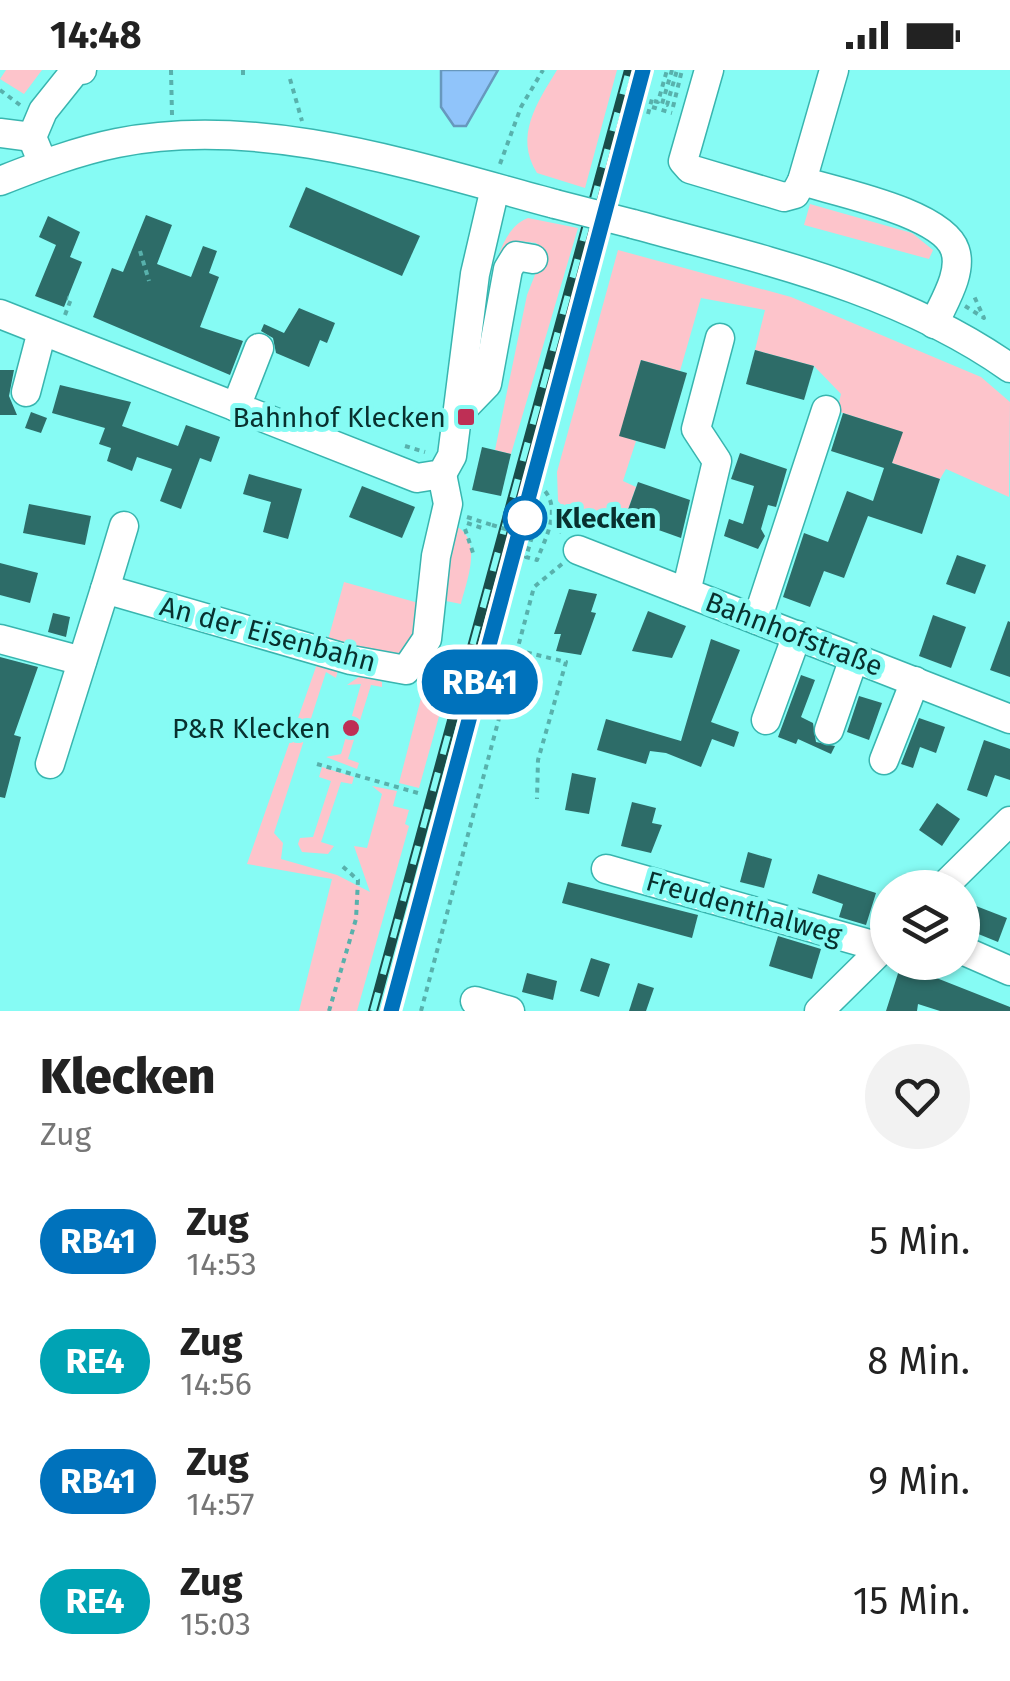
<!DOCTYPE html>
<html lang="de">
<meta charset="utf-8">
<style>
body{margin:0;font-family:"Fira Sans",sans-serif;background:#f2f2f2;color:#222;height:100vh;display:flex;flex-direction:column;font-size:38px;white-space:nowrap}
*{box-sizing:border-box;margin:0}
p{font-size:32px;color:#767676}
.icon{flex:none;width:55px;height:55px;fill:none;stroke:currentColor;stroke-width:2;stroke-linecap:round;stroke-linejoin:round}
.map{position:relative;height:941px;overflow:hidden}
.details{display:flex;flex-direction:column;background:#fff;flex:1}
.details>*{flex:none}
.badge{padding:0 20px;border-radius:32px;font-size:35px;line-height:65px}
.controls{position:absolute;left:870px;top:800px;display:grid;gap:20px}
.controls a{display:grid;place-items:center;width:110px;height:110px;border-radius:50%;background:#fff;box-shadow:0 2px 8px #0004;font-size:50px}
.map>.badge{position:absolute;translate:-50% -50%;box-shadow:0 0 0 5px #fff}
.round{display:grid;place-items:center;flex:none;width:105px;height:105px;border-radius:52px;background:#f2f2f2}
.head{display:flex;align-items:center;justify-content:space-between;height:170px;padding:0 40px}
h1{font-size:48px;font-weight:800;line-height:75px}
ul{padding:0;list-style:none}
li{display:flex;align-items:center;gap:30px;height:120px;padding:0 40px}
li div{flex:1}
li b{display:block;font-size:38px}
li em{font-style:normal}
li .badge{min-width:110px;font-weight:700;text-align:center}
.status{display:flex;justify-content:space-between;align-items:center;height:70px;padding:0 50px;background:#fff;direction:ltr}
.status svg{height:28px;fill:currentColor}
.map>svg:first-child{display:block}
</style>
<div class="status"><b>14:48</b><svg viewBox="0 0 49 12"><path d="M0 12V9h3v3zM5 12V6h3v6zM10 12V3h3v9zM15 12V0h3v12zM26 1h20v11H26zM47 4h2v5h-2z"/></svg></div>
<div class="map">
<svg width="1010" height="941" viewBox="0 0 1010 941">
<rect width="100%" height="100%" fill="#86fbf4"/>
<g fill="#fdc4cb">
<path d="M6,0H42L24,24L0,9Z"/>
<path d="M557,0H617L585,118L537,103C514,66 537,33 557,0Z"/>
<path d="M810,134L912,163L933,180L929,189L804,155Z"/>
<path d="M528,148L578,158L511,384L495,380L527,225L544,182L536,173L518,171L512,178L476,315C482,275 486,162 528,148Z"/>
<path d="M618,180L791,227L981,307L1010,332L1009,427L946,399L940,409L892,393L902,362L837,341L841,324L814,296L755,280L765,240L701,228L680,301L641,290L620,365L636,371L623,411L636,417L625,448L578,453L558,431L557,402Z"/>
<path d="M454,455C484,469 467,510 461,534L441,530Z"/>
<path d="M344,512L422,534C415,605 380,586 326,577Z"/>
<path d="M430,584L449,589L445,605L450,607L419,718L399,713L427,605L413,602Z"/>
<path d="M318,591L338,600L336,608L326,602L274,763L283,773L281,789L337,805L370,822L354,776L367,778L382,724L372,716L397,721L393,736L409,740L405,754L409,756L357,941H299L332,809L247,794Z"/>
<path d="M363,604L382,612V617L371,615L348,689L359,693L357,699L326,687L341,684L361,614L347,615Z"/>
<path d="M322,697L354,707L352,714L341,712L321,772L334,776L328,784L302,782L298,774L300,768L313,767L331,711L319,707Z"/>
</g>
<path fill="#90c4fa" stroke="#6798bd" stroke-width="2.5" d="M441,0H498L466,56H454L441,37Z"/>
<g fill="#2d6c68">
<path d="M306,117L420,166L402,206L289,157Z"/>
<path d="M146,145L172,155L157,194L191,207L203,176L217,181L209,203L219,207L200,257L243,271L230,305L93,247L112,198L123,202Z"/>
<path d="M48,146L80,162L70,187L82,192L64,237L35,226L56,175L39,167Z"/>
<path d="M299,238L335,253L327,273L320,270L309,297L276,283L273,268L261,261L264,254L284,263Z"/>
<path d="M755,280L814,296L804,330L746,314Z"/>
<path d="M641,290L687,303L665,379L619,366Z"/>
<path d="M0,300H14L9,326L17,345H0Z"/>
<path d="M60,315L131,332L122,356L178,376L186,355L220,367L211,392L200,388L181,439L160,431L172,399L137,387L132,401L107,391L111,378L99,374L105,358L52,343Z"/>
<path d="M31,342L47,348L41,363L25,358Z"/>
<path d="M843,343L903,362L892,393L940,409L922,464L868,446L844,508L824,501L810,537L783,527L804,463L828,472L847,421L873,431L884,398L831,381Z"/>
<path d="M482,377L511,384L501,426L472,420Z"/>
<path d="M740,383L787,399L776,437L768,435L761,459L765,466L758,479L724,466L729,449L743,454L754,416L731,409Z"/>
<path d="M249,404L302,419L288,469L263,462L271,432L243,424Z"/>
<path d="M638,412L690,430L681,468L625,448Z"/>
<path d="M362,416L415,437L402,468L349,447Z"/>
<path d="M29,434L91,446L85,475L23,463Z"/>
<path d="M957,485L986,495L975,524L946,514Z"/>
<path d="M0,493L38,503L30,533L0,525Z"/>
<path d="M569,519L597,524L591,542L596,543L581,585L556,581L561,564H554Z"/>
<path d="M648,541L686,556L672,588L632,581Z"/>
<path d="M53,543L70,547L66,567L48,562Z"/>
<path d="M933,545L966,557L951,598L919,586Z"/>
<path d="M1008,551L1010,552V607L990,600Z"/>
<path d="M711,569L740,580L711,652L739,662L734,677L712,669L701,697L666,683L650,681L646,694L597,680L606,649L681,671Z"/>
<path d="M0,587L38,597L14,665L21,667L5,728L0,727Z"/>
<path d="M801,605L815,610L801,647L813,653L816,672L835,676L831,684L798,669L796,674L778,667Z"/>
<path d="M859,626L882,633L869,670L847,662Z"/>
<path d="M919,648L945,657L936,683L920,677L913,698L901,694Z"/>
<path d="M984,670L1010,679V710L995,705L987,727L967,720Z"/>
<path d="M572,703L596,708L589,744L565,740Z"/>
<path d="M632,732L656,738L652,753L662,755L651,783L621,776Z"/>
<path d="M937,733L960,749L942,776L919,760Z"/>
<path d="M748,782L772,789L764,818L740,812Z"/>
<path d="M818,804L876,823L866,855L839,847L843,834L812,823Z"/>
<path d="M568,812L698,845L692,868L562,833Z"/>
<path d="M976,836L1007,848L998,872L966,859Z"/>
<path d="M778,866L821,879L812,909L769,896Z"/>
<path d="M591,888L610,894L599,927L580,921Z"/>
<path d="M901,894L1010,937V941H940L918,934L917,941H886Z"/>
<path d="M527,903L557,911L553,930L522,922Z"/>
<path d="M638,913L654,918L646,941H629Z"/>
</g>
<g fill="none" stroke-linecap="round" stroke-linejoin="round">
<defs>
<g id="minor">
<path d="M709,0L683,91L690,99L784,127L795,124L802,111L834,0"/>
<path d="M0,63L32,67"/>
<path d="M43,94L32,67L43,41L75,1L82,0"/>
<path d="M0,111C38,96 77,81 117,73C261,44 417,97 555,134"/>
<path d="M802,111C837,122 943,143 955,180C963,203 943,233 934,254"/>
<path d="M633,154C763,190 898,219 1010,298"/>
<path d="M0,244L417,408L442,404L452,386L475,204L495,118"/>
<path d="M26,322L42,261"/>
<path d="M236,337L259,278"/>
<path d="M456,346L487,314L508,199L516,186L533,189"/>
<path d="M578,480L1010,649"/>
<path d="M105,519L124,456"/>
<path d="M686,522L717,391L696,359L720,268"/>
<path d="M757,550L826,340"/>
<path d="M0,569L82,591"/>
<path d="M766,650L797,565"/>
<path d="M829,660L854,588"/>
<path d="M884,690L915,611"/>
<path d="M50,694L105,519L351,590L406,600L427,569L436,486L448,434L442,404"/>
<path d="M606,799L883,878"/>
<path d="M942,818L1010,751"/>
<path d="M962,880L1010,901"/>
<path d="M475,931L510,941"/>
<path d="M819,941L888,873"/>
</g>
</defs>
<use href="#minor" stroke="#38b5af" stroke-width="31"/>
<g stroke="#58b1ac" stroke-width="4" stroke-dasharray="5 5" stroke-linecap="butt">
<path d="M171,0L172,45"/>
<path d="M243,0V10"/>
<path d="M672,0L662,34L667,35L677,0"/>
<path d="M290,9L302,51"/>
<path d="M0,20L20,35"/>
<path d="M654,31L658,32L667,0"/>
<path d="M652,37L672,43"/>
<path d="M673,37L682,0"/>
<path d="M648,44L653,25"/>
<path d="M500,94L521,37L543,0"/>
<path d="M140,181L149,211"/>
<path d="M965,236L984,248L974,226"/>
<path d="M65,245L71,229L67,228"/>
<path d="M405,376L425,382"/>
<path d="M467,447L492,455"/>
<path d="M552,451L562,463"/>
<path d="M467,453L482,458"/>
<path d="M465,459L474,486"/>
<path d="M532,467L526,487L537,490C545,469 561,441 545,421"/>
<path d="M517,580L566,592L538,690L537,729"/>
<path d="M317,694L418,723"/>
<path d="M329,941L356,849L358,810L342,796"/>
<path d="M421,941L534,517L562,494"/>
</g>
<use href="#minor" stroke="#fff" stroke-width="28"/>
<defs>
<g id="rail">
<path d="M373,941L629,0"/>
<path d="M391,941L559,319"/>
</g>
</defs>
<use href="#rail" stroke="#194c49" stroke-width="10"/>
<use href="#rail" stroke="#86fbf4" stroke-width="6" stroke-dasharray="19" stroke-linecap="butt"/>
<defs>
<path id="minor-bridge" d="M555,134L633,154"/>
</defs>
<use href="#minor-bridge" stroke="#38b5af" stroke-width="31" stroke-linecap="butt"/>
<path stroke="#58b1ac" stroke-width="4" stroke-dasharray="5 5" stroke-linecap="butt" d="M492,455L532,467"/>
<use href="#minor-bridge" stroke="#fff" stroke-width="28"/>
</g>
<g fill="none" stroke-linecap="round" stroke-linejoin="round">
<defs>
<path id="line" d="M391,941L643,0"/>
</defs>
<use href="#line" stroke="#fff" stroke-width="22"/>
<use href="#line" stroke="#0072bc" stroke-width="15"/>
</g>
<g fill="#be2f55" stroke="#86fbf4" stroke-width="4">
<rect x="456" y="337" width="20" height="20" rx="5"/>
<circle cx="351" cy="658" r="10"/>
</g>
<circle fill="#fff" stroke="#0072bc" stroke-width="5" cx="525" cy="448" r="20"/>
<g text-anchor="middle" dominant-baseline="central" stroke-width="10" stroke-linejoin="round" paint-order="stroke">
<g font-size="28" fill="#08302e" stroke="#86fbf4" text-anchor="end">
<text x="446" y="347">Bahnhof Klecken</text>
<text x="331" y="658">P&amp;R Klecken</text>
</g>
<g font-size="28" font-weight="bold" fill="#08302e" stroke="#86fbf4" text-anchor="start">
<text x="555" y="448">Klecken</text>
</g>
<g font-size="28" fill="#08302e" stroke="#86fbf4">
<text transform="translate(268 564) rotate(15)">An der Eisenbahn</text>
<text transform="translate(794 564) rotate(21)">Bahnhofstraße</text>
<text transform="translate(744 838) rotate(16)">Freudenthalweg</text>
</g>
</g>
</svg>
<div class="controls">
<a><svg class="icon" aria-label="layers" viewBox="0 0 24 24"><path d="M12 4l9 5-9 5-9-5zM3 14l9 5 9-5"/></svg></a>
</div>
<b class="badge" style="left:480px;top:612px;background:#0072bc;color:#fff">RB41</b>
</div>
<section class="details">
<div class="head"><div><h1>Klecken</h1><p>Zug</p></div><a class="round"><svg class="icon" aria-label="heart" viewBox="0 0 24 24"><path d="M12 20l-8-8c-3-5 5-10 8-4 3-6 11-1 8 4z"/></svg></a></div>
<ul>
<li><span class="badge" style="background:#0072bc;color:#fff">RB41</span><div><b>Zug</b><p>14:53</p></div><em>5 Min.</em></li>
<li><span class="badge" style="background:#00a3b4;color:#fff">RE4</span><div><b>Zug</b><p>14:56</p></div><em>8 Min.</em></li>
<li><span class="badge" style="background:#0072bc;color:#fff">RB41</span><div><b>Zug</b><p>14:57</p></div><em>9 Min.</em></li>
<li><span class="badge" style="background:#00a3b4;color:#fff">RE4</span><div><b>Zug</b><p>15:03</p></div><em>15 Min.</em></li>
</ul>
</section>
